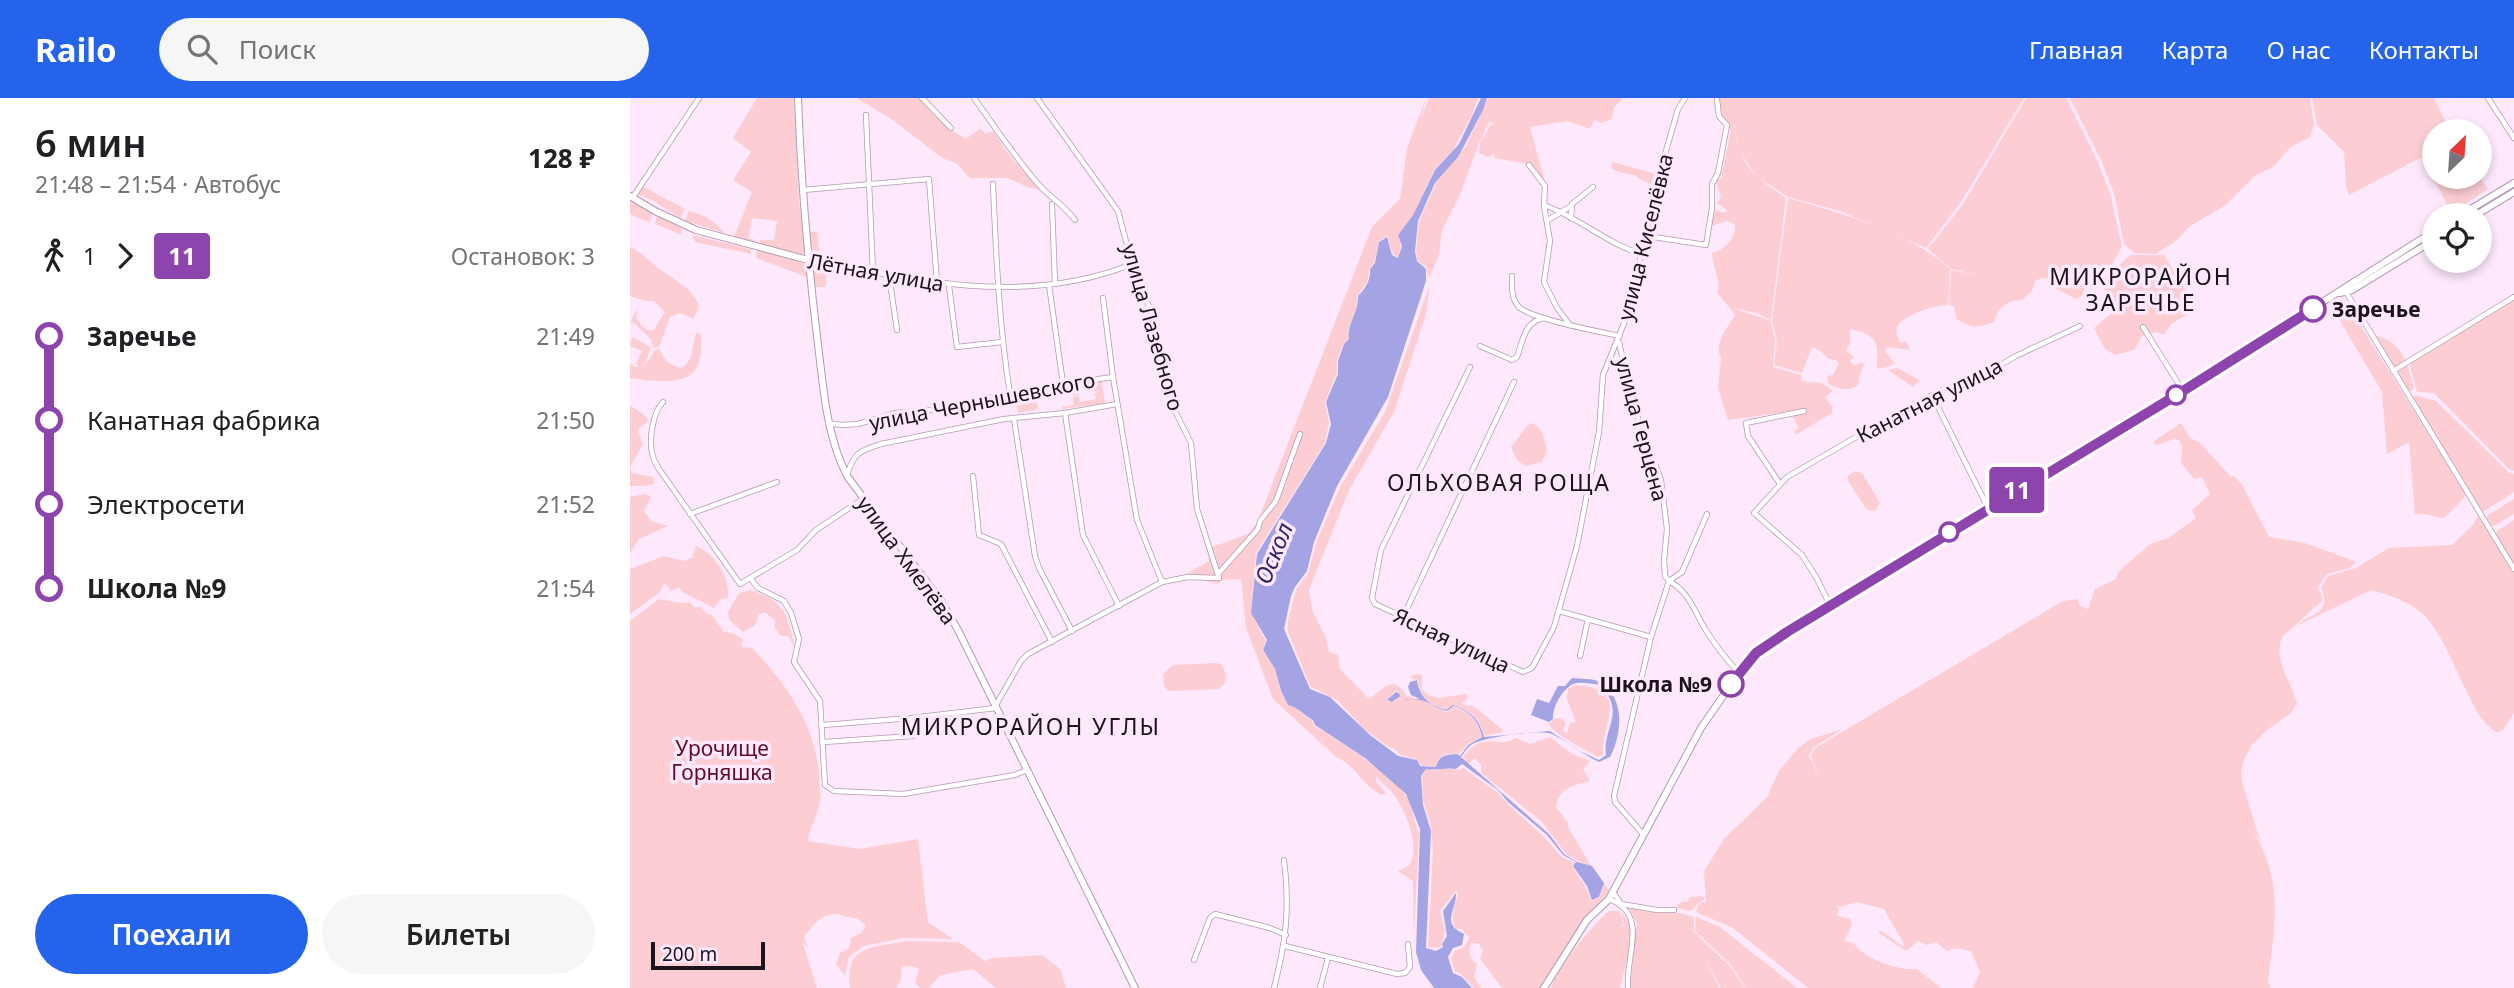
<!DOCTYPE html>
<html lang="ru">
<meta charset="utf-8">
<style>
body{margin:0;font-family:"Noto Sans",sans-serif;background:#f6f6f6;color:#202124;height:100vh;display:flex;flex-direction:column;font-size:26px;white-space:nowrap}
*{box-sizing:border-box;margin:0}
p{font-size:23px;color:#757577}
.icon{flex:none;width:38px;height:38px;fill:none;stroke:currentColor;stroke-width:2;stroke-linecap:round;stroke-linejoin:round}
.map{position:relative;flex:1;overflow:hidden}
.sheet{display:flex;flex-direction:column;background:#fff;width:630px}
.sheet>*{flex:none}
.badge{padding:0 14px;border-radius:5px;font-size:24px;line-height:46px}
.needle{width:46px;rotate:25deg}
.buttons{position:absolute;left:1792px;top:21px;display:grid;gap:14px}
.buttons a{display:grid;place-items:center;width:70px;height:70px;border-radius:50%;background:#fff;box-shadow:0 4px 10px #0003;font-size:35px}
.scale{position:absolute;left:21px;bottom:18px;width:114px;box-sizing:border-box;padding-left:7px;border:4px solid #1c131c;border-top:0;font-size:19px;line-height:24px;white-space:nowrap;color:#1c131c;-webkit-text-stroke:5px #fde8fc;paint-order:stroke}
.map>.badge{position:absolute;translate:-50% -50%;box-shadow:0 0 0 4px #fff}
.legs{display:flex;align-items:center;gap:10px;height:77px;padding:0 35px;font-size:23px}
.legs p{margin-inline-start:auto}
.head{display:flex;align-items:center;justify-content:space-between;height:119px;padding:0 35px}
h1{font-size:38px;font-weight:600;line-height:52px}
.action{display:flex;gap:14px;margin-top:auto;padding:14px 35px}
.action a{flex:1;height:80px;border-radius:42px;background:#2563eb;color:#fff;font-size:28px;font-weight:600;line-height:80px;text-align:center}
.action a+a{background:#f6f6f6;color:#202124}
ul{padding:0 35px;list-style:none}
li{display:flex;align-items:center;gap:24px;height:84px;font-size:26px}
li i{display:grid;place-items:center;width:10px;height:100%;margin:0 9px;background:currentColor}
li i::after{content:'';width:18px;height:18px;margin:-9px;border:5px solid;border-radius:50%;background:#fff}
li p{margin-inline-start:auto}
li:first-child i{background:linear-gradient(#0000 50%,currentColor 0)}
li:last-child i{background:linear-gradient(currentColor 50%,#0000 0)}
header{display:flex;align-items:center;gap:42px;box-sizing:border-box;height:98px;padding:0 35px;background:#2563eb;color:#fff}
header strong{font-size:33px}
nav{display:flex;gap:38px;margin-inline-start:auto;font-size:24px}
.search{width:490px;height:63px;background:#f6f6f6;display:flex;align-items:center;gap:18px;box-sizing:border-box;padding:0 24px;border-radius:38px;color:#757577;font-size:26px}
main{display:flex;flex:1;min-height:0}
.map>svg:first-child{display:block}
</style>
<header>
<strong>Railo</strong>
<div class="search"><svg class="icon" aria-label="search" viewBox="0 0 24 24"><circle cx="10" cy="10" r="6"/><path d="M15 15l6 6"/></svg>Поиск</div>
<nav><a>Главная</a><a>Карта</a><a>О нас</a><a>Контакты</a></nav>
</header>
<main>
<section class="sheet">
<div class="head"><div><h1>6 мин</h1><p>21:48 – 21:54 · Автобус</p></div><b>128 ₽</b></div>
<div class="legs"><svg class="icon" aria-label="walk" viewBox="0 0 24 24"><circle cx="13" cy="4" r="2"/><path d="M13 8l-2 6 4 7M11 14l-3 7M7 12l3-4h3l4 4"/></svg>1<svg class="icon" aria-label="forward" viewBox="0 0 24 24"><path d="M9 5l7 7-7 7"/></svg><b class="badge" style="background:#8e44ad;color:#fff">11</b><p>Остановок: 3</p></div>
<ul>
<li><i style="color:#8e44ad"></i><b>Заречье</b><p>21:49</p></li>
<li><i style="color:#8e44ad"></i><span>Канатная фабрика</span><p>21:50</p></li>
<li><i style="color:#8e44ad"></i><span>Электросети</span><p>21:52</p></li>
<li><i style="color:#8e44ad"></i><b>Школа №9</b><p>21:54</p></li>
</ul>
<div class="action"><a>Поехали</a><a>Билеты</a></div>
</section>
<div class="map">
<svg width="1884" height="890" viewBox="0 0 1884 890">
<rect width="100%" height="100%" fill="#fde8fc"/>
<g fill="#fcced4">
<path d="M127,0H164L169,105L175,150L173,157L157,155L145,149L129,147L130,142H144L147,123L122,120L119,140L125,142L124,146L104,139L122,94L103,82L121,54L103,40Z"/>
<path d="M227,0H288L321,32L336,41L351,30L355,36L363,33L379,57L410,92L397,89L378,80H340L326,65L312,60L264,23Z"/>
<path d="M796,0L791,21L799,0H848L842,17L823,52L804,72L783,117L768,137L771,148L768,159L763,156L757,138L749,143L744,165L739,171C740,181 734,190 727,198C729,213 715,228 719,241L713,246L707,263V275L695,304L699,325L695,345L626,455L621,515L636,543L632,552L645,571L650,593L658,607C672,612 671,616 682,622L684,628C712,644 756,673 776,698C784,708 782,723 789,734L784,842L783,783L768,773C773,771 779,769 781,764C790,746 775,712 764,697C759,690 751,684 745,678L747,685L756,695L752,697C733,689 725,666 706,659L643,601L616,530L611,481L592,482L587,486L554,477L579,463L577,451L618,436L627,425L742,129L770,101L777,50Z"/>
<path d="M858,0H993L984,9L982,21L971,25L964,22L960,31L938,23L900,29L916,88L895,65L864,60L865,56L857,59L849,55L850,45L861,26L864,27L860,23L849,45L829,99L812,132L809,158L799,180L796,169L788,163L786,153L789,124L806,85L836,48Z"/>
<path d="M1085,0H1394L1331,104L1296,150L1210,113L1158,99L1127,79L1110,54L1103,22C1110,67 1120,76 1156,100L1141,222L1127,215L1102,210L1141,223L1145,243L1143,269L1172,277L1171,283L1192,285L1203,293L1195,299L1202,308V315L1167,336L1164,333L1169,330L1162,318L1177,314L1176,311L1098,322L1088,290L1091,260C1083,246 1098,229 1105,217L1087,194L1089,187L1082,158V155C1096,151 1106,140 1105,126L1096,123L1081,128V122L1086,112L1093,115L1098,113L1087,105L1091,99L1086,83L1091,80L1101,32L1089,20Z"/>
<path d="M1396,0H1436L1467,62L1480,95L1492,148L1482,167L1456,187L1452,198L1446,201L1425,190L1419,181L1412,180L1405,183L1402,193L1392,202C1378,201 1367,211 1364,224C1348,230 1340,231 1326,220L1324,208L1319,207L1321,172L1349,177L1321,171L1298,151L1333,106Z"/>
<path d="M1440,0H1680L1684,27L1680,39L1661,49L1643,69L1626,77L1594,108L1560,128L1546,143L1525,156L1504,155L1494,146L1484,95L1470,60Z"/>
<path d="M1682,0H1804L1820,33H1804V79H1850L1858,91L1822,115L1792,59L1719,97L1716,88L1714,54L1687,27Z"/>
<path d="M982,64L1026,76L1024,86C1014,86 1011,80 1003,77C993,74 993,77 981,70Z"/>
<path d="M12,88L55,111L50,120L24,103L7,96Z"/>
<path d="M1158,100C1210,115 1280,134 1320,171L1318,207C1305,207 1273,217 1267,229C1265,235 1268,240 1271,245L1276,243L1280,252L1258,249L1255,253L1265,266L1248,271C1245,263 1248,260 1247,252C1247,238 1232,233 1220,231V246L1216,253L1224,259L1220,263L1224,267L1232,264L1234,266L1229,279L1228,287C1217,294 1210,291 1198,286L1197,278L1203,277L1209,266L1206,262L1198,261L1192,254L1182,249L1172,275L1144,267L1147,243L1142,223Z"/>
<path d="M0,102L23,115L20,125L0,116Z"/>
<path d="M59,113C74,117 84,122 94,135L55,123Z"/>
<path d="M27,117L51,130L52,137L25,126Z"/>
<path d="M177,133L187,134L190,160L211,163L210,165L182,160Z"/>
<path d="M62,137L120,151L121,156L65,144Z"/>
<path d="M0,149C11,153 18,162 27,169C43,182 60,187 69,207L64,221L50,215L40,219L29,249L23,250L21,241L4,225H0L8,209L6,220L15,231L23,233L35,214L24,203H16L0,198Z"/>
<path d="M127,152L170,162L175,167L177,179L126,160Z"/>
<path d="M1501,157H1534L1567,211L1541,226L1534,237L1527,234L1512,238L1504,252L1485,257L1475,251L1464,230L1488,210L1483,200L1469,186L1477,177Z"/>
<path d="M184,164L202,170L207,169L206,174L196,175V189H184L181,166Z"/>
<path d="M800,186L796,216L764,314L719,392L679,492L682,512L696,540L699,554L708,557L710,571L739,601C753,593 763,574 776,598L790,601L776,602L769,600L770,595L765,593L756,603L762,604L768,601C776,603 786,600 794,603C802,606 807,612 817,614L824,609C840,615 848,621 851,639L837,646L829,657L827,655L813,657L808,661L806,669L790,667L787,661L770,657L766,652L756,647L734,631L708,603L680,588L658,534V522L666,492L678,475L687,443L710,389L755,314Z"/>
<path d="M1712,202L1716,204L1835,395L1834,400L1814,420C1803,420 1799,415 1785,416L1779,344L1757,356L1752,294L1702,209L1703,206Z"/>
<path d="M1884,202V373L1879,371L1804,295L1787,294L1781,272V264Z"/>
<path d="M67,234L71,237C76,291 40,285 0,280V266L6,269L16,266L25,252L30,251C34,263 40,267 51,270C66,262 60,247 67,234Z"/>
<path d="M1744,237C1773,244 1777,264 1784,290L1781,293L1777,291Z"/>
<path d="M2,239L21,249L15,265L10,268L6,266L12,253L0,248Z"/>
<path d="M1267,270L1290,282L1283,289L1258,272Z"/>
<path d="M471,281L475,305L432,311V309L444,307L443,299L449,298L450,304L466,301L465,295L471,293L465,294L464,288L456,289V287L462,285L455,286V289L448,290L449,297L443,298L442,289L452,286L434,288V286Z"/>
<path d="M1785,297L1806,303L1878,374L1884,376V394L1853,414L1783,301Z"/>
<path d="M406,298L408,311L388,315L386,302Z"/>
<path d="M0,308L12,315L19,322L8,332L13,346L0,369L2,375L23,379L24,386L14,388H0Z"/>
<path d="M904,325L912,334L917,352L912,364L895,368L887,362L881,349L898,327Z"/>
<path d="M1551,325L1560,340L1569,344L1601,379L1604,378L1611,385L1639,439L1675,445L1727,464L1717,471L1697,476L1688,489L1693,502L1652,539C1643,561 1661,584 1667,605L1661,615L1637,632L1621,648L1613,664L1611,675L1613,688L1630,742L1623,733C1654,783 1645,827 1638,882L1640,890H1343L1350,874L1341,853L1324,850L1317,853L1306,844L1297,847L1288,843L1276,853L1249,835V833H1252L1272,848H1275L1254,811L1226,804L1210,809L1204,807L1209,810L1207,818L1220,821L1222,827L1214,843L1224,845C1233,861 1269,873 1287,871L1311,890H1178L1103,830L1066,814L1069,806L1076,803L1074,773L1094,741L1137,699L1149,673L1168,650L1181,641L1213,631L1184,649L1179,657L1189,680L1181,657L1185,650L1433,503L1447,501L1450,508L1458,511L1465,491L1486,481L1488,474L1520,446L1538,440L1566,420L1562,412L1580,396L1572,379L1564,381L1551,365L1552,349L1549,342L1544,341L1527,347L1523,344Z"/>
<path d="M1225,373L1232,375L1250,405L1245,413L1237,412L1218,383V378Z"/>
<path d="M15,396L21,399L14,413L21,423L38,428L9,441L0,455V399Z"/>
<path d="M1884,401V416L1864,428L1861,427L1857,420L1858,417Z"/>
<path d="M1849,417L1884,475V615L1873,632L1867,635C1853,626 1845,611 1838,596C1827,574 1812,536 1795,518C1781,504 1760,497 1741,492L1666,528C1682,514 1702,516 1691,490L1698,478L1726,470L1759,450L1822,447L1843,427Z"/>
<path d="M1884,422V467L1865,436L1868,432Z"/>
<path d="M66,448C85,456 100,478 98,500L91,501L84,510L51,493L49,489L41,493L35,485L29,495L0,516V471L34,458L54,463L62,460Z"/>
<path d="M121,492C156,504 157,517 165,550L158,538H151L145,530V523L135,514L129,516L125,527L113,534L99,522L98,514L109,495Z"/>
<path d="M29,501L51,505L59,504L64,509H71L77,516L82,517L94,534L102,535L113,541L111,549L122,550C156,586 184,624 189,675C189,685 192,698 189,708C186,719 180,731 177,743L230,751L288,741L298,824L323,841L274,840L233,848L219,859L215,878L206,866L210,855L219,850L221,840L231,835L236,828L227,820C219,820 216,818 210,817C195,812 181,828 174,840L179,851L172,843L187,890H0V523Z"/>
<path d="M587,565L592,567C597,577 598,585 588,591L539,593L534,588L533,576L543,567Z"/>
<path d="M787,576L792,577V591L799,598L809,600L836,596L838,600L832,606L836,608L842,607L873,632L872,634L854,638C850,619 841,613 823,607L816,612C801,607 789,598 788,582L782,581L781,578Z"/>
<path d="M945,587C1003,592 971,624 973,657L968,659C955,651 925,638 919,626L924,621L931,620L936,625L933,632L937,635L940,625L946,624L937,601L938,591Z"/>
<path d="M920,639L942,656L960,663L953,671L960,683C943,687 929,690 926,709L938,725V729L961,768L948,763L936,756L911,723L851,675V667L845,660L838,666L833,659C855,631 864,652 886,640L900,646Z"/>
<path d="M814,670L827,672L833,670L867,694L877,705L913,738L932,759L945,765L942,768L955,788L962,803L970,799L974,785L979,793L910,890H872L850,861L853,852L848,845H841C838,855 839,860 847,866L844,879L851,890H844L832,877L825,873L821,860L825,853L833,850L839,840L832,831H826C819,818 826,808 828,795L826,793L810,813L815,832L811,849L798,850L803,752L801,728L793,701L792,678L796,671L804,673Z"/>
<path d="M1070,798L1074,799V802L1068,805L1061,813L1047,810L1048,806L1054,803L1057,804L1060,799Z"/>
<path d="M999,810C1021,812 1045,812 1064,819V834L1100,868L1115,890H1091L1076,861L1089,890H1000L1007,825Z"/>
<path d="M979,813H989L994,826L987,831L995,827L990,813L1000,826L1001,846L990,890H921C926,872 963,826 979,813Z"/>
<path d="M1066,819L1090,829L1167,890H1116L1101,867L1065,833Z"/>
<path d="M277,843L329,844L355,863L362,860L412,857L431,872L436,890H366L343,871L311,877L299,890H290L285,885L289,871L282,868L272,869L271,881L266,890H220C214,846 243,850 277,843Z"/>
</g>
<path fill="#a4a4e5" d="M851,0H857L853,12L834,48L828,59L805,85L788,123L785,153L787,163L796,171V183L758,299L707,388L684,444L677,473L665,489L661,498L654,531L680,591L700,599L740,637L768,658L787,662L790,668L806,669C809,657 815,657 827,656L830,658L838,647L852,639C848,621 841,615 824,608L817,613C807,612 802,605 794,603C785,600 777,603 768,600L762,604L757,602L766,594L770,596L769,600L776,602L790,601L781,597L778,589L780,584L787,582C789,599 801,608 816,612L823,607C841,614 849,620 854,639L920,633L950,653L969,662L976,657C972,629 997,616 970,587C963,586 954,584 947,585C934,587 922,609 923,621L919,624L901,617L907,601L919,605L928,588H935L942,580C950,581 963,580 969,584C996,599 992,636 980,659L969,664C952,656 937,643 922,636C910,631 852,639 841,647C837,650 834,655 831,659L919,736L934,756L947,764L962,768L974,785L969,799L962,802L957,788L943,768L946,764L933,757L917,737L878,704L868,692L832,666L826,671C815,669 807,673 796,671L791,678L793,707L801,733L796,850L806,853L813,849L812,846L817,838L813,813L826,795C827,811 810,826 834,836L832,847L823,850L818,859L823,875L832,879L842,890H804L791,872L786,854L790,731L776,696L735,660L685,627L683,622C672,616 671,611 658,607L651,593L645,571L633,552L637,542L621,515L627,456L696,345L701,326L696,304L708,276V263L714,246L719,241C716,228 729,213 728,198C735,191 741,182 740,171L745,165L749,144L757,139L762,157L768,160L772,148L768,137L783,117L805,72L829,46Z"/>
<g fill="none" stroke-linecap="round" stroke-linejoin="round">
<defs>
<g id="street">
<path d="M292,0L321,30"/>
<path d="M344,0C365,29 386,61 410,88C421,100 435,108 445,122"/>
<path d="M1858,0L1884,40"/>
<path d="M236,17L243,174"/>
<path d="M899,67L915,88L914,107C948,119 976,145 1011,156"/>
<path d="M363,86C366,157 369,226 380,296"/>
<path d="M173,92L299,81L307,185"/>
<path d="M3,99L69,0"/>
<path d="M422,106L425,186"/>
<path d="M914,108L920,143L914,184L927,210L940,227"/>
<path d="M941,120L942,106L963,89"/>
<path d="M918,122L941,108"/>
<path d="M1017,138L1076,147L1082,110V86L1088,75L1097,27L1089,18L1087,2"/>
<path d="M179,162C286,182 397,209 502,166"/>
<path d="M259,177L267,232"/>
<path d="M882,178C882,188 881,201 889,209C901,221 971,234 990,238"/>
<path d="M419,187L433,286"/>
<path d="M319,188L327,249L372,244"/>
<path d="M1716,194L1884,471"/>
<path d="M473,200L483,279"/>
<path d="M1513,229L1553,293"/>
<path d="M989,244L1003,307L1031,382L1037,431L1034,462L1035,478L1039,483L1021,539L984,698L985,704L1013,736"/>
<path d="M850,248L882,262L887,259C893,242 895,222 915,220"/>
<path d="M840,269L751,452L742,500L745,506L893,574L902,570L924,529L947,448L969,334L973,277L997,218L1030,74L1048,11L1055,0"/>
<path d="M1763,273L1884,199"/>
<path d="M1304,297V301L1358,410"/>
<path d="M33,304C23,314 19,340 22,355C23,360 26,366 29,371L110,486L167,452L186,432L233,401"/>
<path d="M435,315L453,437L489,508"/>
<path d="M384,321L405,458L409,470L442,533"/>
<path d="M198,325L211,327L228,326L266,315L319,310L337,304L433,286L483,279L507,422L532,484"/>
<path d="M217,377C224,354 230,353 251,346L374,321L435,315L487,306"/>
<path d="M343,378L349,437L371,446L422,544"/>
<path d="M1150,386L1118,338L1116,325L1174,313"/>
<path d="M60,416L147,384"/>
<path d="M1077,416L1052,474L1039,483C1059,494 1064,512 1075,531C1085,547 1096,561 1109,575"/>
<path d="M588,476L628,431L630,423L646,403L670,336"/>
<path d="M120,480L128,490L154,503L161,515L169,541L164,564L190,603L195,687L204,693L273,696L385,677L397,672"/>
<path d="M1200,507L1186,479L1172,457L1124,415L1157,379L1280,308L1312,292L1346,281L1386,258L1450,228"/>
<path d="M929,513L1021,539"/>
<path d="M773,519L884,284"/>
<path d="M950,558L958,521"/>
<path d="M366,607L391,563L398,556L532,484L558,479L589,480L567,411L561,345L546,315L522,216L502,166L488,113L407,0"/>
<path d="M193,627L281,620L366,610"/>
<path d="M194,644L283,638L281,620"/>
<path d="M983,794L991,806L1027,812H1044"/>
<path d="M979,801C1020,817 995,857 998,890"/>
<path d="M655,848L767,876L775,875L780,869L778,846"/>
<path d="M564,862L580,820L585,816L640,830L656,837"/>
<path d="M644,890C656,843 660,811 654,762"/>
<path d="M690,890L698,860"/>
</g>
<g id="secondary">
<path d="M168,0C171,83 178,165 188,247C194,293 196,336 217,378L311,503L328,532L505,890"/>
<path d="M0,98L25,113L66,132L178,162"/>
<path d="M1831,117L1884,85"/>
<path d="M1846,117L1884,94"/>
<path d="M1710,195L1722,192L1804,142"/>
<path d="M914,890L957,822L979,801L1071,630L1109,575L1126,555L1303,443L1545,298L1804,133"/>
</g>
</defs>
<use href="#street" stroke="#b29ab1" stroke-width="6"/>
<use href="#secondary" stroke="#b29ab1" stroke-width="8"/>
<use href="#street" stroke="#fff" stroke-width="4.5"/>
<use href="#secondary" stroke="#fff" stroke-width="6"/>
</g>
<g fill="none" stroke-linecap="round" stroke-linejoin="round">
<defs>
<path id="line-1" d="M1101,586L1126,555L1157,534L1545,298L1683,211"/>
</defs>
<use href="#line-1" stroke="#fff" stroke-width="16"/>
<use href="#line-1" stroke="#8e44ad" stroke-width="10"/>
</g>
<g fill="#fff" stroke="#8e44ad" stroke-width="3.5">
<circle cx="1683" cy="211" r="12"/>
<circle cx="1546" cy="297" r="9"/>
<circle cx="1319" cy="434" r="9"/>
<circle cx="1101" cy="586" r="12"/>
</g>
<g text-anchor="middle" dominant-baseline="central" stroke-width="7" stroke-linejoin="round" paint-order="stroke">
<g font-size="21" fill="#1c131c" stroke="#fde8fc">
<text transform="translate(1015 139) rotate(-76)">улица Киселёвка</text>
<text transform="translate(246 174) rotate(10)">Лётная улица</text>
<text transform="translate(523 229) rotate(74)">улица Лазебного</text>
<text transform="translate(1299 302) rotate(-27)">Канатная улица</text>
<text transform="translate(352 303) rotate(-11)">улица Чернышевского</text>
<text transform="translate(1012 331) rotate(75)">улица Герцена</text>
<text transform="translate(277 462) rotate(54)">улица Хмелёва</text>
<text transform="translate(822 542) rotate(25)">Ясная улица</text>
</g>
<g font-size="21" font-weight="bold" fill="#1c131c" stroke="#fde8fc" text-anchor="start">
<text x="1702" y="211">Заречье</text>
<text x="1082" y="586" text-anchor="end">Школа №9</text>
</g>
<g font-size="21" fill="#640827" stroke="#fde8fc">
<text x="92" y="650">Урочище<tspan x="92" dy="24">Горняшка</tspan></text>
</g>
<g font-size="23" letter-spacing="2" fill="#1c131c" stroke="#fde8fc">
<text x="1511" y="178">МИКРОРАЙОН<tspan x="1511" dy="26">ЗАРЕЧЬЕ</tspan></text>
<text x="869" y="384">ОЛЬХОВАЯ РОЩА</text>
<text x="401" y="628">МИКРОРАЙОН УГЛЫ</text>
</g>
<g font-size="23" font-style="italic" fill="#2d226c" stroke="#fde8fc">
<text transform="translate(643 455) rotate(-68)">Оскол</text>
</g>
</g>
</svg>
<div class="buttons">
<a><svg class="needle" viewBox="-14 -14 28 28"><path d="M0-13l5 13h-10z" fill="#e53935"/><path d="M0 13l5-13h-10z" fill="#757577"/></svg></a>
<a><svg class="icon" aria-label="locate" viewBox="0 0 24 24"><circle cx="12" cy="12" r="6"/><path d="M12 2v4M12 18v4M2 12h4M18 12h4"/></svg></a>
</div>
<div class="scale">200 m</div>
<b class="badge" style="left:1387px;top:392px;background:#8e44ad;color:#fff">11</b>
</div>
</main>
